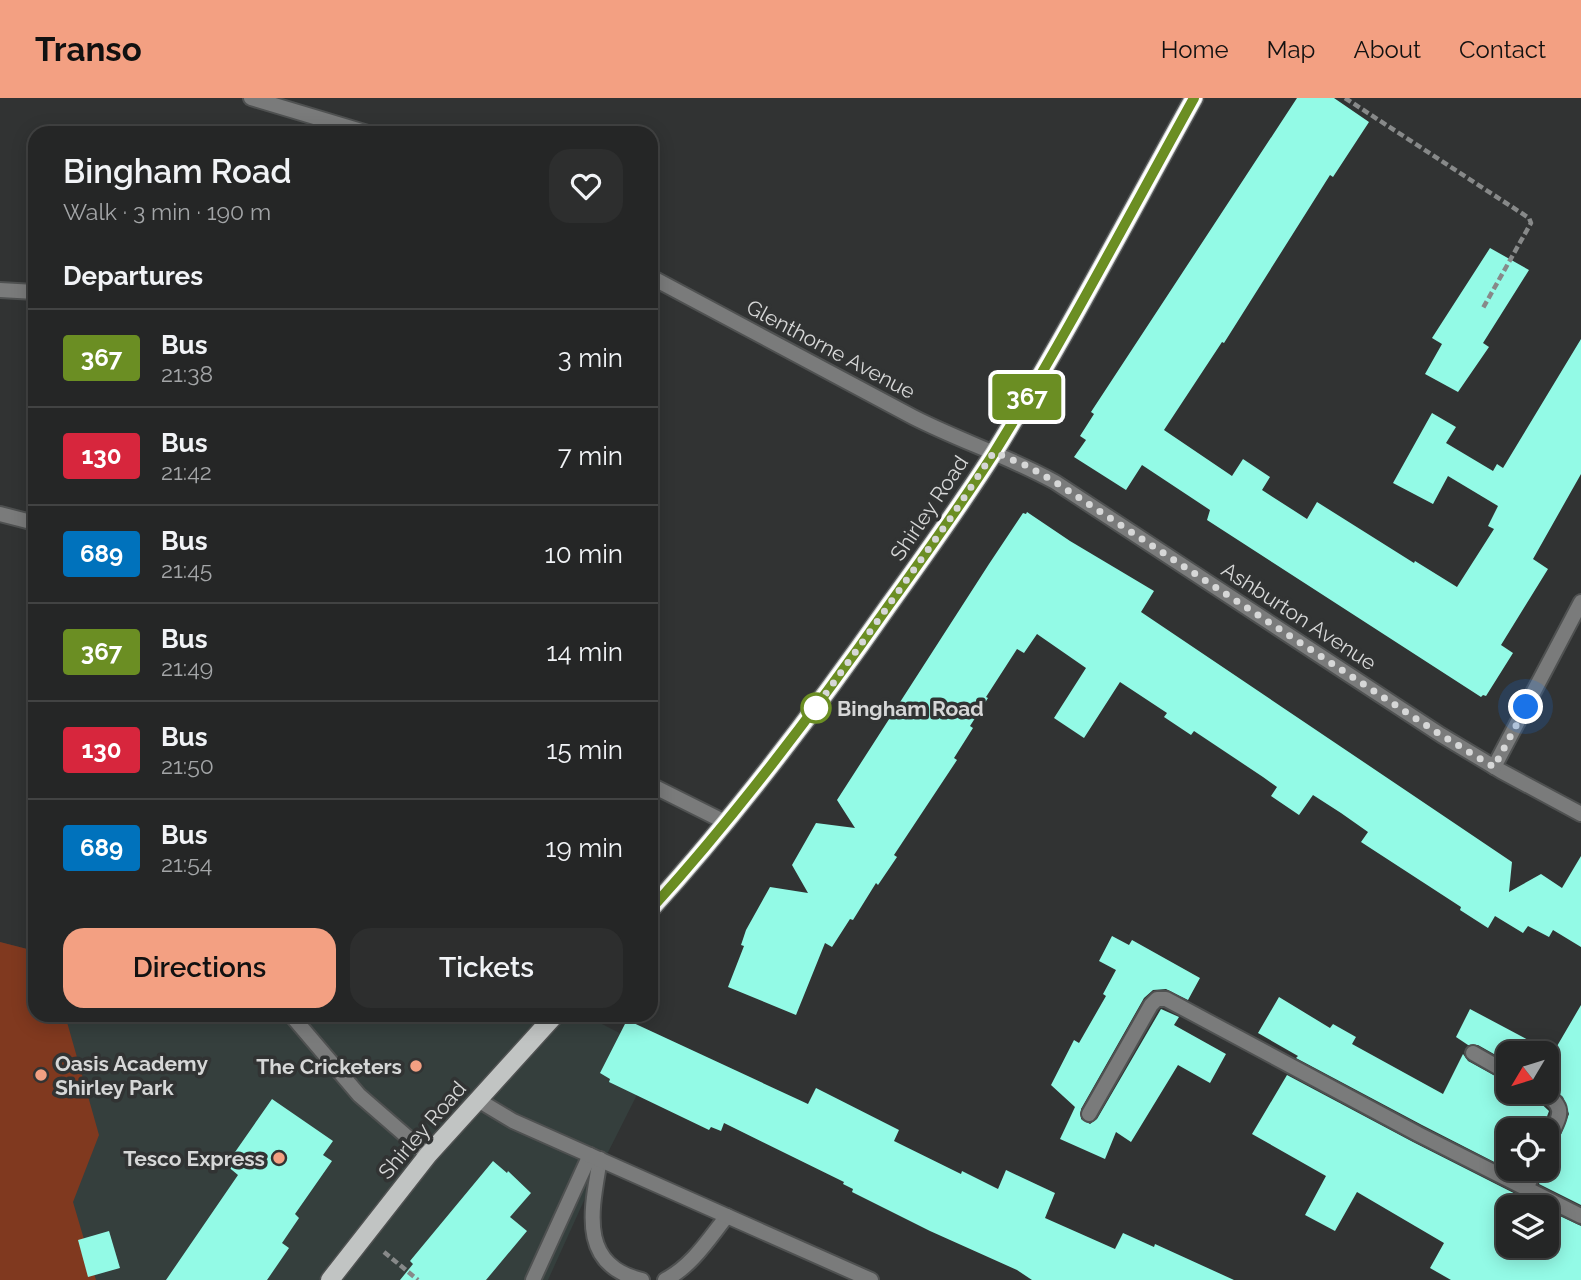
<!DOCTYPE html>
<meta charset="utf-8">
<style>
body{margin:0;font-family:Raleway,sans-serif;background:#2d2e2e;color:#f1f3f6;height:100vh;display:flex;flex-direction:column;font-size:26px;white-space:nowrap}
*{box-sizing:border-box;margin:0}
p{font-size:23px;color:#a3a5a7}
.icon{flex:none;width:38px;height:38px;fill:none;stroke:currentColor;stroke-width:2;stroke-linecap:round;stroke-linejoin:round}
.map{position:relative;flex:1;overflow:hidden}
.side{position:absolute;left:28px;top:28px;width:630px;height:896px;display:flex;flex-direction:column;background:#252626;border-radius:21px;box-shadow:0 4px 18px #0003,0 0 0 2px #424343}
.side>*{flex:none}
.badge{padding:0 14px;border-radius:5px;font-size:24px;line-height:46px}
.needle{width:46px;rotate:232deg}
.tools{position:absolute;left:1496px;top:943px;display:grid;gap:14px}
.tools a{display:grid;place-items:center;width:63px;height:63px;border-radius:14px;background:#252626;box-shadow:0 4px 18px #0003,0 0 0 2px #424343;font-size:35px}
.you{position:absolute;width:35px;height:35px;margin:-18px;border:5px solid #fff;border-radius:50%;background:#1a73e8;box-shadow:0 0 0 10px #1a73e833}
.map>.badge{position:absolute;translate:-50% -50%;box-shadow:0 0 0 4px #fff}
h2{padding:0 35px;font-size:26px;line-height:63px}
.round{display:grid;place-items:center;flex:none;width:74px;height:74px;border-radius:21px;background:#2d2e2e}
.headline{display:flex;align-items:center;justify-content:space-between;height:119px;padding:0 35px}
h1{font-size:33px;font-weight:600;line-height:52px}
.primary-button{display:flex;gap:14px;margin-top:auto;padding:14px 35px}
.primary-button a{flex:1;height:80px;border-radius:21px;background:#f3a082;color:#111;font-size:28px;font-weight:600;line-height:80px;text-align:center}
.primary-button a+a{background:#2d2e2e;color:#f1f3f6}
ul{padding:0;list-style:none}
li{display:flex;align-items:center;gap:21px;height:98px;padding:0 35px;border-top:2px solid #424343}
li div{flex:1}
li b{display:block;font-size:26px}
li em{font-style:normal}
li .badge{min-width:77px;font-weight:700;text-align:center}
header{display:flex;align-items:center;gap:42px;box-sizing:border-box;height:98px;padding:0 35px;background:#f3a082;color:#111}
header strong{font-size:33px}
nav{display:flex;gap:38px;margin-inline-start:auto;font-size:24px}
.map>svg:first-child{display:block}
</style>
<header>
<strong>Transo</strong>
<nav><a>Home</a><a>Map</a><a>About</a><a>Contact</a></nav>
</header>
<div class="map">
<svg width="1581" height="1182" viewBox="0 0 1581 1182">
<rect width="100%" height="100%" fill="#313333"/>
<path fill="#353f3d" d="M0,844L35,853V917H594L602,926L658,955L587,1096L548,1182H0Z"/>
<path fill="#80391f" d="M0,844L35,853V917H65L99,1037L73,1104L96,1182H0Z"/>
<g fill="#93fae6">
<path d="M1297,0H1334L1369,24L1333,79L1330,77L1224,245L1222,244L1164,332L1232,378L1243,361L1270,379L1262,392L1307,421L1317,404L1414,465L1415,463L1457,489L1494,431L1488,428L1498,408L1448,378L1433,406L1393,385L1432,315L1456,329L1446,345L1493,373L1497,366L1503,370L1581,241V376L1533,461L1548,471L1501,547L1513,555L1486,598L1483,597L1481,599L1207,422L1210,412L1142,367L1126,392L1074,359L1086,342L1080,338L1094,316L1091,314Z"/>
<path d="M1490,150L1529,172L1483,245L1489,249L1458,294L1425,276L1442,246L1432,240Z"/>
<path d="M1027,414L1070,443L1154,493L1141,514L1512,764L1509,794L1541,776L1562,790L1581,758V849L1553,832L1549,839L1528,828L1523,835L1495,818L1488,830L1460,812L1461,809L1361,744L1368,734L1341,715L1313,697L1299,717L1271,698L1277,689L1263,679L1194,633L1191,637L1164,619L1167,615L1120,584L1084,640L1054,620L1086,570L1037,536L1024,555L1017,551L986,599L988,600L970,628L973,630L954,660L957,662L894,757L897,759L878,787L876,785L853,822L850,821L832,849L825,845L796,917L728,889L744,848L741,847L746,832L770,789L808,795L792,767L816,725L855,730L837,702L989,466L1023,415L1026,416Z"/>
<path d="M1112,838L1129,847L1132,842L1200,880L1188,902L1166,891L1153,892L1144,900L1081,1011V1021L1090,1026L1097,1021L1161,911L1179,919L1174,927L1226,956L1210,985L1178,967L1131,1044L1116,1034L1105,1061L1060,1041L1075,1009L1051,987L1074,942L1079,945L1106,898L1103,896L1116,872L1099,863Z"/>
<path d="M1279,899L1330,930L1333,926L1356,939L1352,946L1443,996L1463,956L1468,963L1508,985V994H1532L1534,999L1549,1013L1542,1032H1508V1071L1422,1027L1296,960L1298,958L1258,935Z"/>
<path d="M1581,907V1107L1539,1086L1545,1071H1547V1055L1556,1049L1569,1016L1563,999L1547,986V956H1508V964L1478,947H1468L1456,939L1470,911L1553,955Z"/>
<path d="M627,922L808,1006L816,990L899,1032L894,1043L961,1076L962,1073L998,1091L1006,1072L1055,1095L1045,1120L1115,1151L1123,1135L1154,1149L1155,1146L1234,1182H1032L1017,1172L930,1133L852,1094L853,1091L843,1086L844,1084L724,1025L721,1033L711,1029L709,1032L609,984L610,981L600,975Z"/>
<path d="M1287,977L1413,1044L1543,1110H1508V1148H1547V1112L1581,1128V1182H1451L1430,1170L1444,1145L1357,1094L1335,1133L1305,1117L1326,1078L1252,1036Z"/>
<path d="M272,1001L333,1043L323,1057L332,1063L295,1116L299,1120L282,1145L289,1150L267,1182H166L238,1077L226,1067Z"/>
<path d="M493,1063L507,1075L508,1073L531,1095L510,1119L527,1133L486,1182H400L413,1166L410,1163Z"/>
<path d="M109,1133L120,1170L88,1179L78,1142Z"/>
</g>
<g fill="none" stroke-linecap="round" stroke-linejoin="round">
<defs>
<g id="service">
<path d="M0,192L35,194"/>
<path d="M291,917L359,997L428,1057"/>
<path d="M1473,955L1508,975"/>
<path d="M1542,994C1570,1010 1558,1020 1547,1045"/>
<path d="M1089,1016L1151,907L1157,901H1166L1418,1036L1581,1118"/>
<path d="M600,1061C592,1110 577,1167 642,1182"/>
<path d="M1526,1091L1535,1071"/>
<path d="M533,1182L590,1057"/>
<path d="M665,1182C692,1168 708,1142 727,1118"/>
</g>
<g id="minor">
<path d="M251,0L368,35"/>
<path d="M651,179L913,319C960,343 1010,359 1055,384L1441,637L1501,673L1581,716"/>
<path d="M0,416L35,425"/>
<path d="M1494,669L1581,504"/>
<path d="M651,687L727,725"/>
</g>
<path id="tertiary" d="M478,1002L513,1023L871,1182"/>
<g id="primary">
<path d="M651,811C738,715 815,613 889,507C925,457 961,407 994,355C1065,240 1128,119 1194,0"/>
<path d="M330,1182L428,1057L555,917"/>
</g>
</defs>
<use href="#service" stroke="#4f5151" stroke-width="18"/>
<use href="#minor" stroke="#4f5151" stroke-width="18"/>
<use href="#tertiary" stroke="#4f5151" stroke-width="18"/>
<use href="#primary" stroke="#4f5151" stroke-width="21"/>
<g stroke="#878989" stroke-width="4.5" stroke-dasharray="7 3.5" stroke-linecap="butt">
<path d="M1345,0L1529,120L1531,125L1483,210"/>
<path d="M384,1154L418,1182"/>
</g>
<use href="#service" stroke="#7a7b7b" stroke-width="14"/>
<use href="#minor" stroke="#7a7b7b" stroke-width="14"/>
<use href="#tertiary" stroke="#7a7b7b" stroke-width="14"/>
<use href="#primary" stroke="#c1c4c3" stroke-width="18"/>
</g>
<g fill="none" stroke-linecap="round" stroke-linejoin="round">
<defs>
<path id="line" d="M651,811C738,715 815,613 889,507C925,457 961,407 994,355C1065,240 1128,119 1194,0"/>
</defs>
<use href="#line" stroke="#fff" stroke-width="16"/>
<use href="#line" stroke="#6b8e23" stroke-width="10"/>
<path stroke="#d6d7d7" stroke-width="7" stroke-dasharray="0 12.6" d="M816,610L810,618L952,418L994,354L1027,368L1055,384L1441,637L1494,669L1526,609"/>
</g>
<circle fill="#fff" stroke="#6b8e23" stroke-width="3.5" cx="816" cy="610" r="14"/>
<g fill="#f3a082" stroke="#313333" stroke-width="2.5">
<circle cx="416" cy="968" r="7"/>
<circle cx="41" cy="977" r="7"/>
<circle cx="279" cy="1060" r="7"/>
</g>
<g text-anchor="middle" dominant-baseline="central" stroke-width="7" stroke-linejoin="round" paint-order="stroke">
<g font-size="21" fill="#d6d7d7" stroke="#313333">
<text transform="translate(831 251) rotate(28)">Glenthorne Avenue</text>
<text transform="translate(929 410) rotate(-56)">Shirley Road</text>
<text transform="translate(1299 518) rotate(33)">Ashburton Avenue</text>
<text transform="translate(422 1032) rotate(-49)">Shirley Road</text>
</g>
<g font-size="21" font-weight="bold" fill="#d6d7d7" stroke="#313333" text-anchor="start">
<text x="837" y="610">Bingham Road</text>
</g>
<g font-size="21" font-weight="bold" fill="#d6d7d7" stroke="#313333" text-anchor="end">
<text x="55" y="965" text-anchor="start">Oasis Academy<tspan x="55" dy="24">Shirley Park</tspan></text>
<text x="402" y="968">The Cricketers</text>
<text x="265" y="1060">Tesco Express</text>
</g>
</g>
</svg>
<div class="tools">
<a><svg class="needle" viewBox="-14 -14 28 28"><path d="M0-13l5 13h-10z" fill="#e53935"/><path d="M0 13l5-13h-10z" fill="#a3a5a7"/></svg></a>
<a><svg class="icon" aria-label="locate" viewBox="0 0 24 24"><circle cx="12" cy="12" r="6"/><path d="M12 2v4M12 18v4M2 12h4M18 12h4"/></svg></a>
<a><svg class="icon" aria-label="layers" viewBox="0 0 24 24"><path d="M12 4l9 5-9 5-9-5zM3 14l9 5 9-5"/></svg></a>
</div>
<div class="you" style="left:1526px;top:609px"></div>
<b class="badge" style="left:1027px;top:299px;background:#6b8e23;color:#fff">367</b>
<section class="side">
<div class="headline"><div><h1>Bingham Road</h1><p>Walk · 3 min · 190 m</p></div><a class="round"><svg class="icon" aria-label="heart" viewBox="0 0 24 24"><path d="M12 20l-8-8c-3-5 5-10 8-4 3-6 11-1 8 4z"/></svg></a></div>
<h2>Departures</h2>
<ul>
<li><span class="badge" style="background:#6b8e23;color:#fff">367</span><div><b>Bus</b><p>21:38</p></div><em>3 min</em></li>
<li><span class="badge" style="background:#d7263d;color:#fff">130</span><div><b>Bus</b><p>21:42</p></div><em>7 min</em></li>
<li><span class="badge" style="background:#0072bc;color:#fff">689</span><div><b>Bus</b><p>21:45</p></div><em>10 min</em></li>
<li><span class="badge" style="background:#6b8e23;color:#fff">367</span><div><b>Bus</b><p>21:49</p></div><em>14 min</em></li>
<li><span class="badge" style="background:#d7263d;color:#fff">130</span><div><b>Bus</b><p>21:50</p></div><em>15 min</em></li>
<li><span class="badge" style="background:#0072bc;color:#fff">689</span><div><b>Bus</b><p>21:54</p></div><em>19 min</em></li>
</ul>
<div class="primary-button"><a>Directions</a><a>Tickets</a></div>
</section>
</div>
